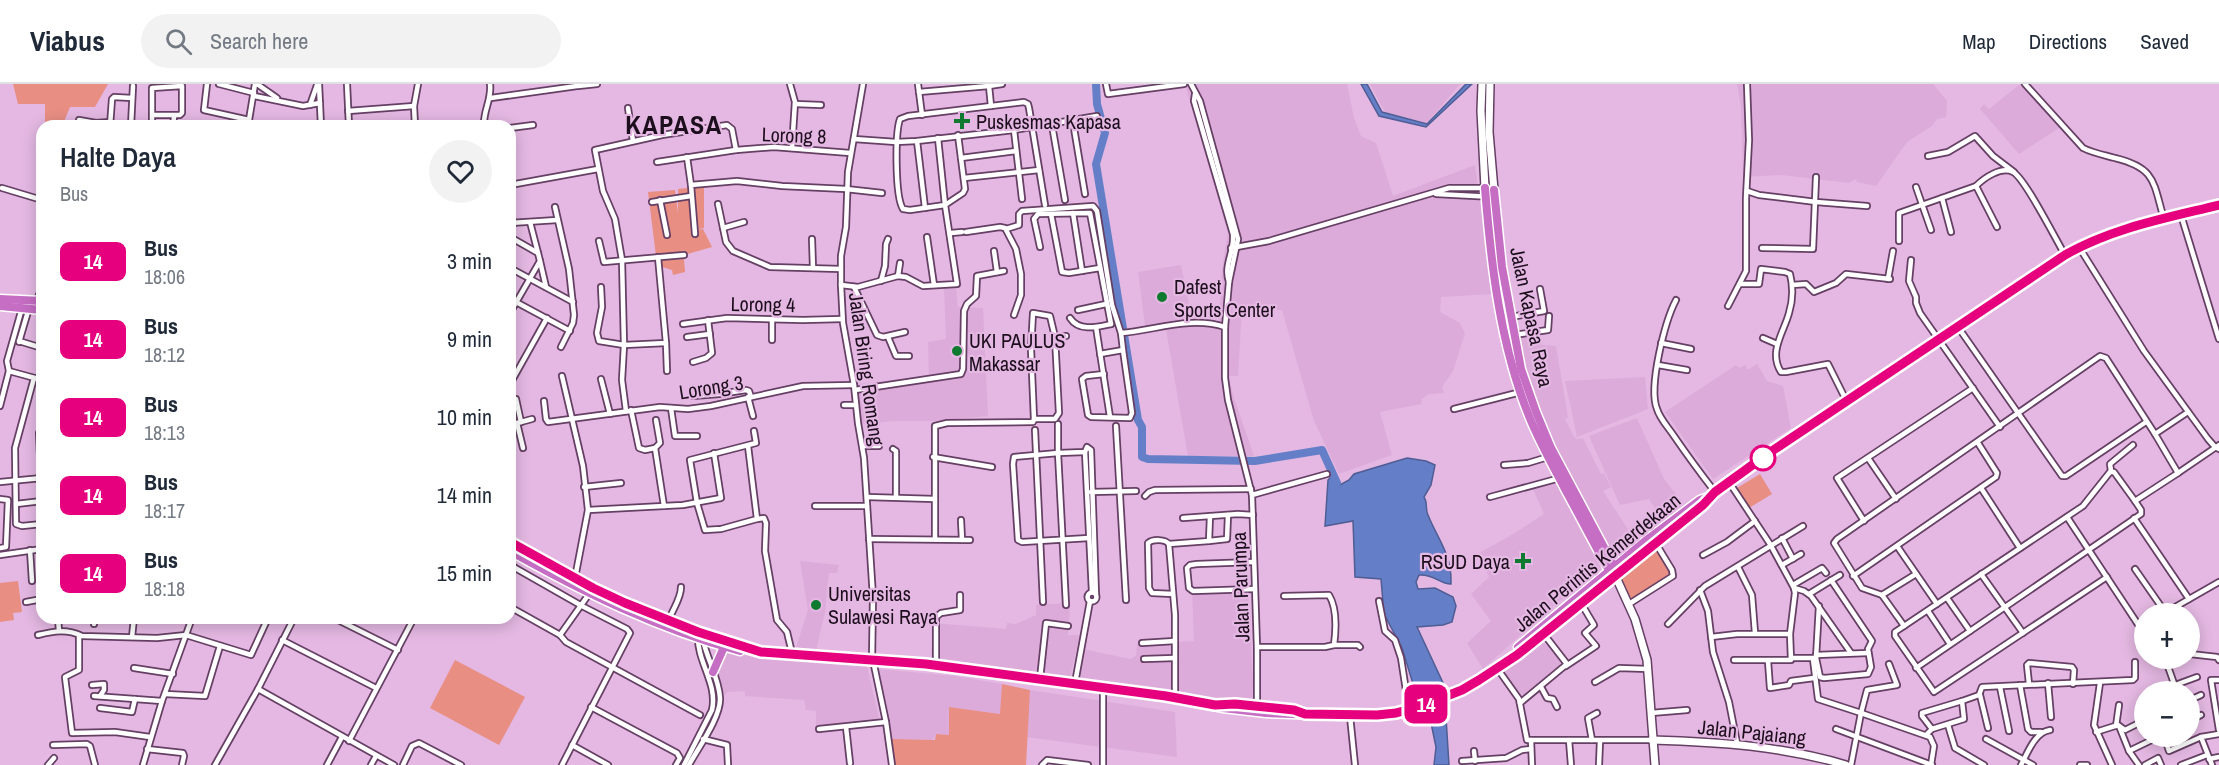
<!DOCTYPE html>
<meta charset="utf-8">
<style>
body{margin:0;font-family:"Archivo Narrow",sans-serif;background:#f2f2f3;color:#1f2937;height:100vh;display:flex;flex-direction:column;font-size:22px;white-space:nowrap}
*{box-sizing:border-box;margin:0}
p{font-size:20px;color:#747a83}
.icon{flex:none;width:33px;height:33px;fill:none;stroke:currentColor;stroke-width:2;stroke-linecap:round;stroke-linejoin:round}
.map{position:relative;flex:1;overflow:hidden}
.details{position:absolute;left:36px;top:36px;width:480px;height:504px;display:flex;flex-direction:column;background:#fff;border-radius:18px;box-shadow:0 3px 15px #0003}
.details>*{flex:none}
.badge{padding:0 12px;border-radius:9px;font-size:21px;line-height:39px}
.tools{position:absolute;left:2134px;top:519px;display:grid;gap:12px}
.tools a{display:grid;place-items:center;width:66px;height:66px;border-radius:50%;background:#fff;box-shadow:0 3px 15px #0003;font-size:30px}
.map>.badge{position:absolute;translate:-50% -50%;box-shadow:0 0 0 3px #fff}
.round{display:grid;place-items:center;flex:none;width:63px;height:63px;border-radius:32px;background:#f2f2f3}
.head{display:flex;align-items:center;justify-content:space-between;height:102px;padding:0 24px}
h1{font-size:28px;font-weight:600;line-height:45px}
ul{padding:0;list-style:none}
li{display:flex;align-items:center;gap:18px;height:78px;padding:0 24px}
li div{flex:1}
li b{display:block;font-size:22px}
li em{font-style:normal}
li .badge{min-width:66px;font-weight:700;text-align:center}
header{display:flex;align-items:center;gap:36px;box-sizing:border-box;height:84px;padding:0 30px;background:#fff;border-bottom:2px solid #e0e1e3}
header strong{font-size:28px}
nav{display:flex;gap:33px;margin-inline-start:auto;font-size:21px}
.search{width:420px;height:54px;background:#f2f2f3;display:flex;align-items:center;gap:15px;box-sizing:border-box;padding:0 21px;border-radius:33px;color:#747a83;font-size:22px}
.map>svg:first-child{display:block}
</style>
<header>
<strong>Viabus</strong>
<div class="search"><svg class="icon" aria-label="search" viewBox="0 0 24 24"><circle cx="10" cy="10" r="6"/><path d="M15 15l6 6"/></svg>Search here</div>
<nav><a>Map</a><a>Directions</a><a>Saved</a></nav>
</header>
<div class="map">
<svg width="2219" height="681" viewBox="0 0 2219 681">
<rect width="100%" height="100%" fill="#e4b8e2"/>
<g fill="#dcabda">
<path d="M1185,0H1347L1354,34L1361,52L1376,59L1393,112L1475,81L1493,210L1441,213L1440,228L1460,239L1465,249L1453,287L1442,303L1444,309L1429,310L1422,315L1421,320L1380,328L1392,371L1339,390L1314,337L1282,226L1242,225L1238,292H1229L1233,311L1254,372H1188L1166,246L1146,249L1138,188L1181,181L1192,235L1219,237L1222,185L1228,149Z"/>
<path d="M1370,0H1460L1427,39L1385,28Z"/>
<path d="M1737,0H1933L1947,17L1946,33L1937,35L1932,42L1907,58L1876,102L1857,98L1856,95L1849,99L1782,91L1743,93L1741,22Z"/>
<path d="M2020,0L2059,44L2019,70L1980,25L1984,20L1989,25Z"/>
<path d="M956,203L958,223L983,224L988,332L931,337H894L861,340L857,300L929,292L928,258L946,255L944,204Z"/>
<path d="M1539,248L1542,261L1556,262L1568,333L1565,335L1574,353L1577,355L1583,354L1601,390L1604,389L1611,403L1603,407L1635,456L1613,472L1560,378L1538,326L1515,252Z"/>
<path d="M1757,280L1767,297L1783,302L1791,344L1713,395L1665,328L1736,281L1739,284L1745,281L1748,286Z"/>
<path d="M1645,293L1648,325L1577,353L1565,297Z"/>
<path d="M1637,334L1664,395L1682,418L1661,433L1649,415L1620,421L1589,352Z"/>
<path d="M1556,398L1602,482L1537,536L1483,585L1467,559L1491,537L1471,510L1489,493L1479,469L1515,449L1544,430L1533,405Z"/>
<path d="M800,477L839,481L837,489H829L825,528L816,567L796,563L808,526Z"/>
<path d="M1192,506H1248L1253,600L1252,616L1220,615L1111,601L1076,594L1083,565L1130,575L1136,572L1137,560L1194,557Z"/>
<path d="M1066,519L1070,522L1068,551H1080L1070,593L931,574L933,539L1006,545L1007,539L1016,540L1036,531V521Z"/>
<path d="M1538,553L1546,561L1550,558L1568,579L1525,614L1499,586Z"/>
<path d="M718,563L733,569L759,574L831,578L867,582L880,639L816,644V627L806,626L804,616L745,612V607L728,608L722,612L710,582Z"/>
<path d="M878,585L955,592L1002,600L1001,630L950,623V651L936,650L933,656L891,655Z"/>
<path d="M1030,606L1175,628L1177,673L1026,653Z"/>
</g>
<g fill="#e88e83">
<path d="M13,0H108L95,23H70L63,40L45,38V20H18Z"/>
<path d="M704,102V144L694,146L703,145L712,163L684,171L683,165V172H656L648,108L675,106L678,129V105Z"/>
<path d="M684,175L685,188L673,191L672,186L662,183L661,176Z"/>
<path d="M1760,390L1772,410L1749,424L1737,404Z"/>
<path d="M1655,464L1672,492L1632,516L1619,493Z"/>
<path d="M18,497L22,528L13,529L14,536L0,538V499Z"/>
<path d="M455,576L525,613L499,661L430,624Z"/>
<path d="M1002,600L1030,606L1026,681H894L891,655L935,656L936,650L949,651V623L1000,630Z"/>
</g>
<g fill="#647fc7" stroke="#4f5d94" stroke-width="1.5">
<path d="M1361,0H1367L1382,28L1427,40L1466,0H1472L1426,43L1379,32Z"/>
<path d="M1407,374L1426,377L1435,381L1431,401L1424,413C1428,419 1425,425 1428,431C1438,456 1452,470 1451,500C1439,500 1435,490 1419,491L1416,498L1418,505L1435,504L1453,513L1456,522L1452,538L1443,541L1417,543L1444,601L1449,681H1434L1436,663L1431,639L1441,632L1439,622L1418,616L1402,564L1384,530L1381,495L1355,493L1353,437L1325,442L1328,396L1333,391L1340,401L1349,396L1354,390Z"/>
</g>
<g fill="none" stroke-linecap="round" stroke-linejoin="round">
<path stroke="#647fc7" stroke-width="8" d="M1096,0L1097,20L1105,49L1096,80L1138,336L1142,343V373L1148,375L1255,377L1322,366L1337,399"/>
<defs>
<g id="street">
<path d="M207,0L204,26L249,36"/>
<path d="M219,0L254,9"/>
<path d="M257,0L277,14"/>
<path d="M319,0L321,42"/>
<path d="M347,0L349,42"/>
<path d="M790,0L795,18L792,64"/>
<path d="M863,0L848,88L846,143L841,172V201L843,239L854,301L858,339L864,374L873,513L872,576"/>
<path d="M918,0L922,31"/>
<path d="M1106,0L1108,10L1184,0"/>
<path d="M1191,0L1200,17L1238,155L1229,198L1225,243V294L1228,316L1252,411L1257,563V623"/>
<path d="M2025,0L2083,64C2093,69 2104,71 2115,74C2156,84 2153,98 2164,135"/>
<path d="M578,2L597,0"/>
<path d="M919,8L989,2"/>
<path d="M1195,10L1194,17L1233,150C1235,167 1223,181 1229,198"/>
<path d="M254,12L303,22L320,19"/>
<path d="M491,14L577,2L578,0"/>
<path d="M795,20L821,21"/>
<path d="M310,21L317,1"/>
<path d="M991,22L989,2L1002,0"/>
<path d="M628,24L633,57"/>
<path d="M348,27L414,22"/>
<path d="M79,36L96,39L110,38"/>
<path d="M1073,38L1085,110"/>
<path d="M1052,41L1065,116"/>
<path d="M110,42L112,15L114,13L132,14"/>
<path d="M131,42L133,2"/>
<path d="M152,42V4L182,2V29L180,31H152"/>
<path d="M173,42L174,33"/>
<path d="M192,42H203"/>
<path d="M250,42L249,36L255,0"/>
<path d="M415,42L414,22L418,0"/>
<path d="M484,42C483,26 492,16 490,0"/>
<path d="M510,44L533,41"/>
<path d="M1014,46L1022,115"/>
<path d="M938,54L945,121L910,126L903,125C895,113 895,49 900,35L908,32L1024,18L1028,20L1029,24L1045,121"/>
<path d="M854,55L896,58L917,57L1014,46L1097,32"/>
<path d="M917,57L925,124"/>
<path d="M1928,72L1948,68L1975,52L1993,72L2014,88"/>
<path d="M687,73L691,101"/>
<path d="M961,74L1016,67"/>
<path d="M657,78L736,66L774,63L850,69"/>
<path d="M964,94L1039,86"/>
<path d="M510,101L598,85"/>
<path d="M1976,102L1997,143"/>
<path d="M1916,103L1931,146"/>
<path d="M2,104L42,116"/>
<path d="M1747,107L1759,111L1816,118L1867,122"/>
<path d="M1436,110L1494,113"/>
<path d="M1942,114L1951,148"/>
<path d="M660,116L667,151"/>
<path d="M652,118L691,112"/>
<path d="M718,120L726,158L733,167L770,183L841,185"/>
<path d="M555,123L569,185L574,231L573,239L561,263"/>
<path d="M1073,129L1082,187"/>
<path d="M1051,130L1062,188L1069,189L1100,184"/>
<path d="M2181,131L2219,255"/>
<path d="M530,138L538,169"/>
<path d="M510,139L557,136"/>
<path d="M723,144L744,138"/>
<path d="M1006,145L1019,141V130L1022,127L1093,122L1097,127L1112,221L1121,249C1156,246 1191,232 1225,243"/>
<path d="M966,148L1000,143L1005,144L1016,165L1021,190V211L1014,231"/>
<path d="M951,149L962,148"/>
<path d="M695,150L691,101L737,97L782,102L846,105L882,109"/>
<path d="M510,153L538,169L540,177L510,229"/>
<path d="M927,153L934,201"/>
<path d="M812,155L813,184"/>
<path d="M599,157L604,178L684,171"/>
<path d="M1899,157V129L1976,102C1984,94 2001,82 2013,88C2025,94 2056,156 2065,171"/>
<path d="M1040,163L1034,135L1038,130L1090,129L1111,240"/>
<path d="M2079,163L2144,267L2208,355L2215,363L2219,365"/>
<path d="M1231,164L1269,157L1449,104H1485L1494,106"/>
<path d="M1762,164L1813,165L1816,93"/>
<path d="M994,167L997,188"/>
<path d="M1911,176L1909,197L1916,213V219L1920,229L2000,343"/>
<path d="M540,177L546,203"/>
<path d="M510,184L573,218"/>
<path d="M898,192L900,179"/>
<path d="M1888,195L1893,167"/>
<path d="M881,197L885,182L886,160L888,155"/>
<path d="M1740,200H1759L1761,185L1785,188L1790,190C1793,202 1793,216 1789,229C1784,248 1768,268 1781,288H1786L1828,280L1847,318"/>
<path d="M841,201L858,203L898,192L906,193L923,202L957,200L945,121L963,109L965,105L958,51"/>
<path d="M1792,201L1806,200L1814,208L1836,199L1846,190L1890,195"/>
<path d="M601,203L602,223L597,249L599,257L624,261L666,259L658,173"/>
<path d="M854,203L877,251L883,253L905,248"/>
<path d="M37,216L42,203"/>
<path d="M1676,216C1665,237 1648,303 1657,325C1660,335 1668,343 1674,352C1687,371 1701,390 1715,408"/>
<path d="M516,218L570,247"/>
<path d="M1728,222L1746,187V114L1749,56L1747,0"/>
<path d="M1078,226L1106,220"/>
<path d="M1511,233L1544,227L1540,205"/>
<path d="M1070,234C1079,248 1097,243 1111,240"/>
<path d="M683,240L727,234L803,236L842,235"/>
<path d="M1096,243L1110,333"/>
<path d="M1958,243L2062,392H2066L2146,338"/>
<path d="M1121,249L1123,266"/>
<path d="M1514,251L1548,246L1549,232"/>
<path d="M687,253L710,250"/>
<path d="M888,253L896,272H909"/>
<path d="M1763,254L1777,260"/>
<path d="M772,256V235"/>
<path d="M19,257L42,264"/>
<path d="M19,258L29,224"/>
<path d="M666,259L667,287"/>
<path d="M1661,259L1691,265"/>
<path d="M1100,270L1123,266L1132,329L1130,334L1091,333L1088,331L1082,295L1086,292L1104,290"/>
<path d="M693,278L706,274L712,269L708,236"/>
<path d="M1658,281L1687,286"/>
<path d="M9,287L42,296"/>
<path d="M562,292L583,382L588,426L575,494"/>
<path d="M34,294L15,364L16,440L22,442L42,440"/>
<path d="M601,295L610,330"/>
<path d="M510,300L547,234"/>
<path d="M855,306L961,290L963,285L964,227L967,220L976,212L977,192L1004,187"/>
<path d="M693,312L719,310L746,306L749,307L751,313"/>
<path d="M748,313L753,332"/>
<path d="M516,315L521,338"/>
<path d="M544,317L546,335L548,338L660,323L688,325L711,322L803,302L854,301"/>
<path d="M844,321H856"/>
<path d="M0,322L9,287L7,277L22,224"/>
<path d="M671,324L675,352H697"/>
<path d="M1454,325L1521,308"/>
<path d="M631,326L639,364L645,366L655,364L664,422"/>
<path d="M626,327L622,296L624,261L622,176L615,135L603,107L595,66L662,51L727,41L732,45L736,66"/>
<path d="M1034,335H1055L1059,329L1055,253"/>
<path d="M517,339L523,364"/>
<path d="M1058,340V369L1085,368L1087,363L1091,366L1096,511"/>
<path d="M510,341L532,335"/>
<path d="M1116,342L1126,516"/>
<path d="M1035,346L1043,518"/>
<path d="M39,349L41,394"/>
<path d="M2155,350L2178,389L2219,361"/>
<path d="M748,362L757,435L721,445L705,446L697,419L690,376L756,359L754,347"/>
<path d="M863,362H879"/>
<path d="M655,364L660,359L656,336"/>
<path d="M893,365L896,367V413"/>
<path d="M1085,368L1092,508"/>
<path d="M933,373L992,383"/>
<path d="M1868,374L1896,415"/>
<path d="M1504,381L1528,379L1548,373"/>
<path d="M2111,387L2110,380L2133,361"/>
<path d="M0,398L42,394"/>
<path d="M1729,398L1770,460L1794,504L1795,509L1790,550L1791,576H1734"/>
<path d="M584,403L621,399"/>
<path d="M1981,404L2020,464"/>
<path d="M1091,408L1136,407"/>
<path d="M1252,411L1327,390"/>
<path d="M1145,412L1149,408L1155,406L1251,405"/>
<path d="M867,413L935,415"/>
<path d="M1490,413L1560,394"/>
<path d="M0,415L8,416L6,463L0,464"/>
<path d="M16,420L42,417"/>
<path d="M815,422H867"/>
<path d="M588,426L683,421L721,414L714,369"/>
<path d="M2067,433L2145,551"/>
<path d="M1183,434L1238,430L1253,431"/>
<path d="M2134,434L2189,515"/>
<path d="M757,435L764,434L766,439L765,467L777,536L787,548L792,569"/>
<path d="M961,436L962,456"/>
<path d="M1864,437L1837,394L1973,304"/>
<path d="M1782,454L1793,475"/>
<path d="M869,455L970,456"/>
<path d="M935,455V342L947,339L1033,338L1034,335L1031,265L1033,229L1050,232L1055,253L1066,252"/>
<path d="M1209,457L1227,455L1228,431"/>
<path d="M1169,460C1165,455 1153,455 1148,459L1149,504L1152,509L1173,510"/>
<path d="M1897,462L1937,520"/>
<path d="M30,466L32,497"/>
<path d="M0,471L42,465"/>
<path d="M1703,471L1727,458L1755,437"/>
<path d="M1253,478L1197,480L1190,481L1187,484L1189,504L1193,507L1255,505"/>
<path d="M510,481L582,522L627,545L630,549L562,681"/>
<path d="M1782,481L1801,470"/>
<path d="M1738,483L1752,511L1755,549"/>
<path d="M2135,485L2165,528"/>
<path d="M1981,490L2023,549"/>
<path d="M1853,492L1996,393L1997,389L1978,359"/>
<path d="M2107,493L1934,608L1895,552V548L1904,542L1902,539L1882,511L1862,504L1834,459L1837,455L2100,272L2106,274L2155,350L2188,328"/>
<path d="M510,494L514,483"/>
<path d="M1793,501L1822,484L1826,489"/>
<path d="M1794,504L1804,507L1811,512L1851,569"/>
<path d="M1700,506L1708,527L1713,568L1729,618L1737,659"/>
<circle cx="1092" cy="513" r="4.5"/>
<path d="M1809,510L1840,491"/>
<path d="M1882,511L1916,490"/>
<path d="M1947,514L1970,547"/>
<path d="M1379,517L1385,547L1395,556L1401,574L1409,626"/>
<path d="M26,518L42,515"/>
<path d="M1629,520L1673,492L1672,486L1655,458"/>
<path d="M1066,521L1058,369L1014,373L1013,380L1018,456L1022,458L1089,454"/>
<path d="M1819,522L1816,574L1820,593L1824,594L1868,590L1871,583L1868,565L1872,557L1831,496"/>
<path d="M510,523L560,551L589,510"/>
<path d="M1928,527L1950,560"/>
<path d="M2163,530L2219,498"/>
<path d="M58,534L59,547"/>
<path d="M94,534V540"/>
<path d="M334,534L398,566"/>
<path d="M669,536C673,524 681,515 681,503"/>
<path d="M1668,540L1705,502L1803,442"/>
<path d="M1904,542L2083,422L2110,388H2114L2135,417"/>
<path d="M38,551C54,547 67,545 82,552L157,554L186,551L251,571L268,534"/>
<path d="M79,551V586L65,593L72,649L115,648L150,653"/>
<path d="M560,551L566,558L700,631"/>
<path d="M132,553L134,534"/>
<path d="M1711,553L1737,550H1790"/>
<path d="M282,556L376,604"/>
<path d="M1142,559L1175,557"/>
<path d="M1334,561H1358L1360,563"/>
<path d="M1257,563H1325L1334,561C1336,546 1337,524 1329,511L1284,512"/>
<path d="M2190,570L2217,573L2219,576"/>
<path d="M1816,571L1868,569"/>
<path d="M1791,574H1816"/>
<path d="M2165,574L2177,608"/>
<path d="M1144,575L1175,574"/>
<path d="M1813,575L1818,615L1861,629L1851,681"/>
<path d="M1768,577L1770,604L1789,601L1791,597L1814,594"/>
<path d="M1889,580L1897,601L1867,606L1861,629L1930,653L1934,662L1931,681"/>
<path d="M874,581L886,638L892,681"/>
<path d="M936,581V533L941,529L960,526V511"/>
<path d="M1566,582L1596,562L1585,549L1594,541L1581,519"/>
<path d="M134,584L173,590"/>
<path d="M1497,584L1519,615L1527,656H1652"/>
<path d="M1916,584L2141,430V426L2135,417L2178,389"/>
<path d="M1040,595L1046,539L1068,542"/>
<path d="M2219,596H2211L2219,646"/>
<path d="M1595,598L1619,584L1648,585"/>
<path d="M1075,599L1090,517"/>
<path d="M2048,599L2051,633"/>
<path d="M2100,599L2094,641L2112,681"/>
<path d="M2029,600L2027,581L2029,579L2072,583L2074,586L2073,600"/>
<path d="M92,601L104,600V606L100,612"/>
<path d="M2020,601L2028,645L2031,648H2041"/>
<path d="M1541,603L1547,614L1553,615L1557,623"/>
<path d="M2000,603L2009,647"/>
<path d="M1103,604V681"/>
<path d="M258,605L394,681"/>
<path d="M2156,608L2197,593"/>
<path d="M165,610L205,612L220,562"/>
<path d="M1980,611L1988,644"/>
<path d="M94,612L162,617"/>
<path d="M1175,613V531L1169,460L1209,457L1210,432"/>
<path d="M2190,616L2201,611"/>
<path d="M1520,619L1567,580L1543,549"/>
<path d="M591,623L677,669L680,674L676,681"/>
<path d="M100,624L132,628L135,615"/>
<path d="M1651,629L1687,626"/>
<path d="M1350,632L1355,681"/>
<path d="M2190,636L2201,631"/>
<path d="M1948,641L1955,664L1984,681"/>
<path d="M2116,642L2119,621"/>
<path d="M2119,642L2129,667L2160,652"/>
<path d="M846,643L850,679"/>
<path d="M819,645L886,638"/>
<path d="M1836,645L1932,681"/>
<path d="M1932,645L1922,632V629L1962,617"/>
<path d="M2096,648L2118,641L2125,646L2145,636"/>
<path d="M1926,651L1932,645L1964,635L1962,617L1979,611L1982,603L2133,596L2135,594V578"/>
<path d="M2164,652L2169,667L2201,653"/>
<path d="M703,655L727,661L728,681"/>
<path d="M1986,655L2033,681"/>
<path d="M1531,656L1532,681"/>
<path d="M1569,656L1571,681"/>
<path d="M1592,656L1588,634L1597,629"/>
<path d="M349,657L414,534"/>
<path d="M53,661L87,660L90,662L95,681"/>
<path d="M572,661L608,681"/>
<path d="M147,665L183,669L184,672L182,681"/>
<path d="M1474,667L1475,677"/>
<path d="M2129,667L2139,681"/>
<path d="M2209,675L2219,673"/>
<path d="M1462,677L1506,674L1522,666L1531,665"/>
<path d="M48,681L54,674"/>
<path d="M143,681L162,617L192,534"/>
<path d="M215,681L258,605L294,534"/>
<path d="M327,681L342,653"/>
<path d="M371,681L376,672"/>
<path d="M403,681L412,662L419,659L461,681"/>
<path d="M684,681L712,626C718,600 697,578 698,552"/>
<path d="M689,681C698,664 721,633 720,614C719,594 707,575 703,556"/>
<path d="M1042,681L1047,676L1088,681"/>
<path d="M1599,681L1600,657"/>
<path d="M2021,681C2028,668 2035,648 2050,646"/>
<path d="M2080,681H2087"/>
<path d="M2145,681L2158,674L2161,681"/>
<path d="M2181,681L2207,671"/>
<path d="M2212,681L2201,653L2219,650"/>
</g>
<g id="secondary">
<path d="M1482,0L1481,27L1485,104"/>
<path d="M1490,0L1489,48L1494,106"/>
<path d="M1615,491L1635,535L1647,576L1655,681"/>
<path d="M1652,656C1719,658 1782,662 1846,681"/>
</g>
<g id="highway">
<path d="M1485,104C1491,180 1500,260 1529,332C1539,357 1552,380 1565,405C1581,434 1596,464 1613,493"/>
<path d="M1494,106L1502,183L1521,285L1536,328L1551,364L1616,486"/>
<path d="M0,215L42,217"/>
<path d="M0,222L42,226"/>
<path d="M510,458L593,504L625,519L703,550L761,568L925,580L1166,612L1223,624L1266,629L1350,632L1396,629L1462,606L1517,571L1729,398L2065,171C2113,144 2166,134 2219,121"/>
<path d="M510,467C583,508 659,545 740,567"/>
<path d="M1518,563L1644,458L1700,416L1711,412"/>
<path d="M713,588L724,563"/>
</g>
</defs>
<use href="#street" stroke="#654064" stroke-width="8"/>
<use href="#secondary" stroke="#654064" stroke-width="10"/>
<use href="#highway" stroke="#fff" stroke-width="11"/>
<use href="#street" stroke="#fff" stroke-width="4.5"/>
<use href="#secondary" stroke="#fff" stroke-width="7"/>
<use href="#highway" stroke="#c56ec4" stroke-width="8"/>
</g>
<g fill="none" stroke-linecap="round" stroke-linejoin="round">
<defs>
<path id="line" d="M510,458L593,504L625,519L698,548L761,568L926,580L1166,612L1215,621L1235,620L1294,626L1305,630L1377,631L1396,629L1421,622L1462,606L1479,596L1517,571L1703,421L1715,408L1769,369L2065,171C2112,144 2166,134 2219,121"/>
</defs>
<use href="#line" stroke="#fff" stroke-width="14"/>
<use href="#line" stroke="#e6007e" stroke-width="9"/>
</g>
<g fill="#0d7a2f" stroke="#e4b8e2" stroke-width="2">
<path d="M959 28h6v6h6v6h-6v6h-6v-6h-6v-6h6z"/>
<circle cx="1162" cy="213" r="6"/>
<circle cx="957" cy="267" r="6"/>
<path d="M1520 468h6v6h6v6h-6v6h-6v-6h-6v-6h6z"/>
<circle cx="816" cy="521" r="6"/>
</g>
<circle fill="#fff" stroke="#e6007e" stroke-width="3" cx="1763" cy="374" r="12"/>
<g text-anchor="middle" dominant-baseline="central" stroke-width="4.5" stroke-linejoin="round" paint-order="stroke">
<g font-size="20" fill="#1d0e1d" stroke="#e4b8e2" text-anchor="start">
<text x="976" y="37">Puskesmas Kapasa</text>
<text x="1174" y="202">Dafest<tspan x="1174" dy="23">Sports Center</tspan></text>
<text x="969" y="256">UKI PAULUS<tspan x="969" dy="23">Makassar</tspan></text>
<text x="1510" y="477" text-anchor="end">RSUD Daya</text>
<text x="828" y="509">Universitas<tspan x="828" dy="23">Sulawesi Raya</tspan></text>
</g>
<g font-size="20" fill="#1d0e1d" stroke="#e4b8e2">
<text transform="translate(794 51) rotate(2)">Lorong 8</text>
<text transform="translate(763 220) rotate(1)">Lorong 4</text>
<text transform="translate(1532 233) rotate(78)">Jalan Kapasa Raya</text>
<text transform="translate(867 285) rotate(82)">Jalan Biring Romang</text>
<text transform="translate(711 303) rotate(-9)">Lorong 3</text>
<text transform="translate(1597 478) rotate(-39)">Jalan Perintis Kemerdekaan</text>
<text transform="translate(1240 503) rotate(-92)">Jalan Parumpa</text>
<text transform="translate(1752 648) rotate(6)">Jalan Pajaiang</text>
</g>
<g font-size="26" font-weight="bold" letter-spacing="1.5" fill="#1d0e1d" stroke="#e4b8e2">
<text x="674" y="40">KAPASA</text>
</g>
</g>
</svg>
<div class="tools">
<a>+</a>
<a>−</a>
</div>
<b class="badge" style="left:1426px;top:620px;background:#e6007e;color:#fff">14</b>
<section class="details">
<div class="head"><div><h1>Halte Daya</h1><p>Bus</p></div><a class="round"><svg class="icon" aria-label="heart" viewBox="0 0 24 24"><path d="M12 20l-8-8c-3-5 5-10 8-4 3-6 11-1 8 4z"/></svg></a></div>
<ul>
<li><span class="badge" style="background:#e6007e;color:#fff">14</span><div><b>Bus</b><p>18:06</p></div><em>3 min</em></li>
<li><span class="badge" style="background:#e6007e;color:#fff">14</span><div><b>Bus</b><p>18:12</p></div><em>9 min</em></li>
<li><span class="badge" style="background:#e6007e;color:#fff">14</span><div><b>Bus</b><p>18:13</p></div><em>10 min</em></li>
<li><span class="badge" style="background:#e6007e;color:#fff">14</span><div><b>Bus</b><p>18:17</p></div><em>14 min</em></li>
<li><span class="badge" style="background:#e6007e;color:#fff">14</span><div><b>Bus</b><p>18:18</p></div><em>15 min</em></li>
</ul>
</section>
</div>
